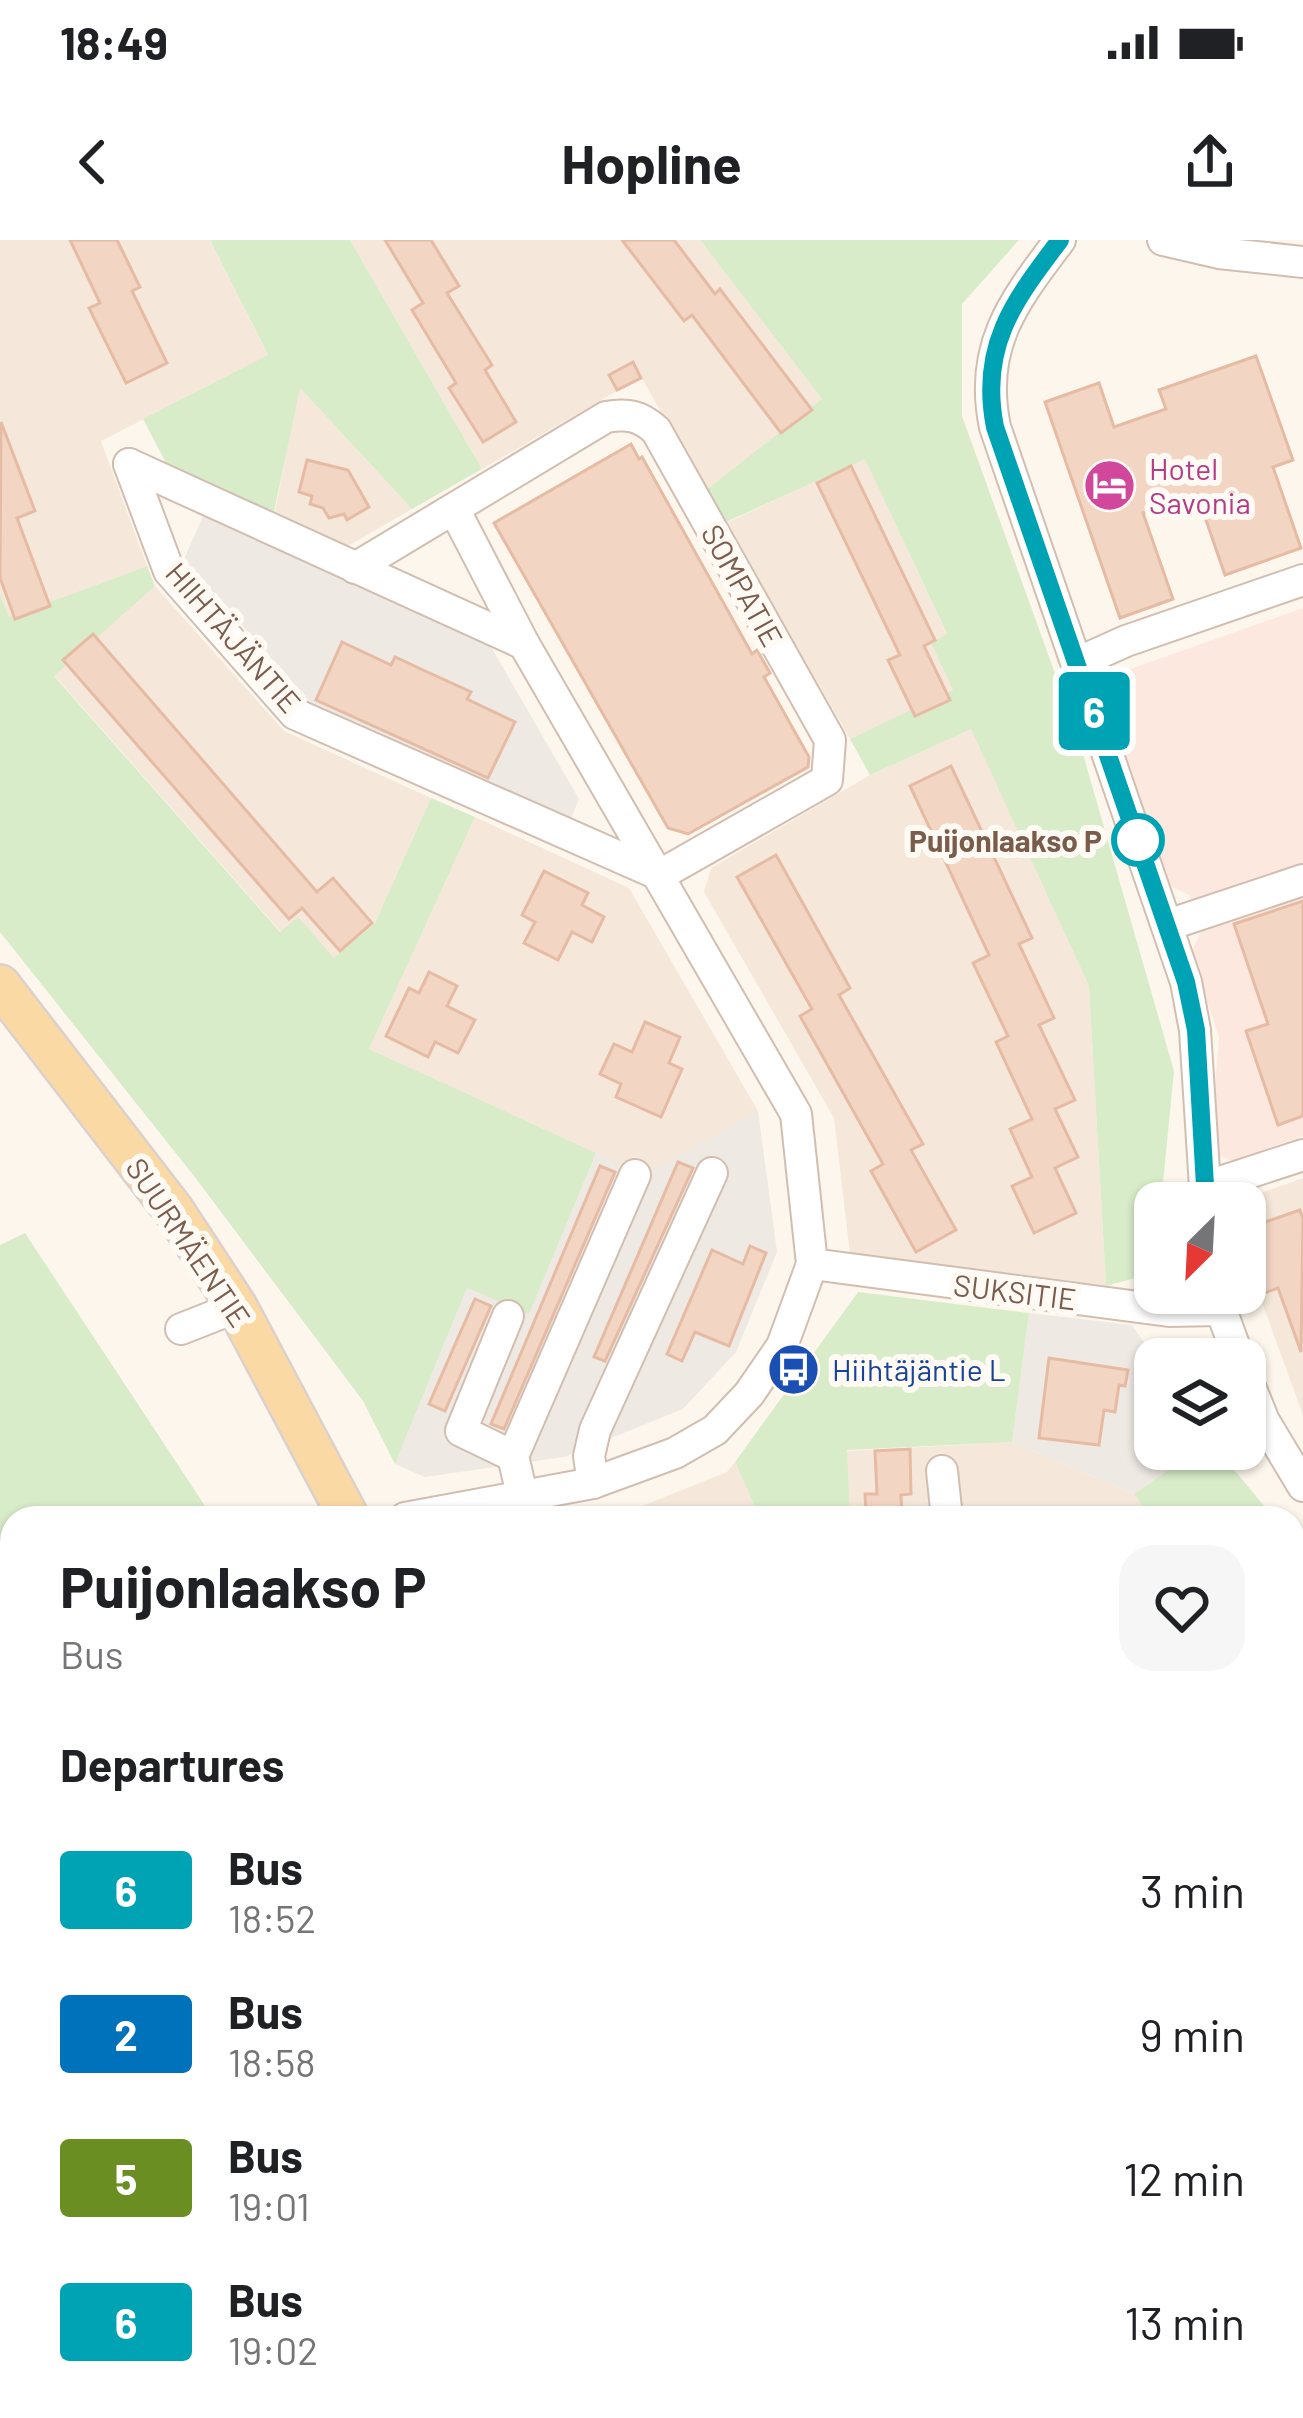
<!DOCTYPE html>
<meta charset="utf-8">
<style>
body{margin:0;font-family:Barlow,sans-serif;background:#f6f6f6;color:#202124;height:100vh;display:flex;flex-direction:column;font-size:45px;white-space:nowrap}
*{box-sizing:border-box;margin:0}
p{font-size:39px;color:#757577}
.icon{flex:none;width:66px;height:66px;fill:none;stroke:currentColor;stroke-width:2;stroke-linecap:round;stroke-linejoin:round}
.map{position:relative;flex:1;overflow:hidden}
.panel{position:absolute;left:0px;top:1266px;width:1305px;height:912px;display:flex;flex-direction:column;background:#fff;border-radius:36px 36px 0 0;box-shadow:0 3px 9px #0004}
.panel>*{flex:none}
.badge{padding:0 24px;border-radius:9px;font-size:42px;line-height:78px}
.needle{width:78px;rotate:204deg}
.tools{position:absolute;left:1134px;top:942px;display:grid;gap:24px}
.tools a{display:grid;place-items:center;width:132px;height:132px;border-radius:24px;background:#fff;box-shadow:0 3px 9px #0004;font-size:60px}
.map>.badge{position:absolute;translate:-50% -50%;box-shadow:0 0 0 6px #fff}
h2{padding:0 60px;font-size:45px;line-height:108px}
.round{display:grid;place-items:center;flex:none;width:126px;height:126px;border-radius:36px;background:#f6f6f6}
.summary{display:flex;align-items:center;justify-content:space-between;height:204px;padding:0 60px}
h1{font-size:57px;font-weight:700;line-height:90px}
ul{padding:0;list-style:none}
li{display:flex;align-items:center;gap:36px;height:144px;padding:0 60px}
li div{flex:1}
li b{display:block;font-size:45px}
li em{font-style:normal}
li .badge{min-width:132px;font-weight:700;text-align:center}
.status{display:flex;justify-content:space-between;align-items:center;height:84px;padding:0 60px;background:#fff;direction:ltr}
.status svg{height:33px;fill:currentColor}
header{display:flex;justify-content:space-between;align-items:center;height:156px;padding:0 60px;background:#fff;font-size:54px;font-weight:700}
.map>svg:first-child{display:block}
</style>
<div class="status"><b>18:49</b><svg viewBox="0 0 49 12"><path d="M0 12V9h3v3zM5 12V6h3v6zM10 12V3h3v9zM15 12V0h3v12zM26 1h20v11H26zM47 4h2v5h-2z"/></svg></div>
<header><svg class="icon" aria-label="back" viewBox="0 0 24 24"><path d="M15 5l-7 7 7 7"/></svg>Hopline<svg class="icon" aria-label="share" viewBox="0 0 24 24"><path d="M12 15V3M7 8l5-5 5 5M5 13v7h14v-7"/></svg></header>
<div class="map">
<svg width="1303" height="2178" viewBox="0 0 1303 2178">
<rect width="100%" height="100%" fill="#fdf6ec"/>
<g fill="#f5e8da">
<path d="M0,0H210L268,116L101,201L147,326L9,377L0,354Z"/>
<path d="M350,0H700L822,159L706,250L641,137L482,229Z"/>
<path d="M299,147L412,269L348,306L275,272Z"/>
<path d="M865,218L947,395L931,403L954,451L850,499L726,283Z"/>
<path d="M155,346L284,491L431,558L375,683L335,718L281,692L54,435Z"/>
<path d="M971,488L1089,746L1106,1046L850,1014L834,878L704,652L711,628L870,535Z"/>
<path d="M475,577L629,648L758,871L645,936L369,809Z"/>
<path d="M1303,938V1175L1245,1016V963L1235,962Z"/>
<path d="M1012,1202L1134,1254L1150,1278H850L846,1211Z"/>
<path d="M735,1222L760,1278H612L727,1232Z"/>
<path d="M1303,1659V2178H1055L1053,2166H1293V1660Z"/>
</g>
<path fill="#fde8e0" d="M1303,368V896L1232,921L1210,911L1219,797L1191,714L1201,691L1189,655L1166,644L1102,457L1113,435Z"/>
<g fill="#efe9e4">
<path d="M203,276L491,407L579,559L570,581L310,463L184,319Z"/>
<path d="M758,871L777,1012L736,1112L683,1169L564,1217L425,1237L395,1224L467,1048L529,1073L596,913L645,935Z"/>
<path d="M1029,1073L1132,1085L1155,1119V1209H1198L1134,1254L1012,1202Z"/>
</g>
<g fill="#d8ecc9">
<path d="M210,0H350L482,229L412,269L300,148L274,272L166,223L143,179L268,115Z"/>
<path d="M700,0H1019L962,64V176L1079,500L1174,831L1161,963H1155L1153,1033L1106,1046L1089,746L971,489L870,535L850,499L953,450L931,403L947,394L865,219L726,282L706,250L822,159Z"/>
<path d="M147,326L155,346L54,436L280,692L298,677L334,718L375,683L431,558L475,577L369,809L596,913L529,1074L467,1048L395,1224L363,1161L194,936L0,692V354L9,377Z"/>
<path d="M25,993L213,1278H12V2166H988L990,2178H0V1005Z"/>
<path d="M858,1052L1029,1073L1012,1202L847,1210L850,1278H760L735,1222Z"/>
<path d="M1198,1209H1217L1274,1278H1150L1134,1254Z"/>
<path d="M1293,1301L1303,1313V1659L1293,1660V1582L1300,1579L1293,1558Z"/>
</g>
<g fill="#f3d5c3" stroke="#e6bba3" stroke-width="3">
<path d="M70,0H117L140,47L132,51L167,123L126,143L89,68L100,63Z"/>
<path d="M385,0H431L459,46L447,53L492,125L485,130L516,182L483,202L449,148L456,143L412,70L423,63Z"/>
<path d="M622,0H674L715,54L720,49L812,170L781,193L692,75L684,81Z"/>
<path d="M1256,116L1293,220L1273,227L1301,308L1225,335L1197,254L1143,273L1173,359L1120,378L1045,162L1099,143L1114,187L1166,169L1159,150Z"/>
<path d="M633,122L641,138L617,150L609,135Z"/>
<path d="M1,182L35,271L17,278L50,366L15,379L0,338Z"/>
<path d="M631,204L639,219L642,217L752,414L757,410L770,433L764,437L809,517L808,527L688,594L668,588L494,283Z"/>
<path d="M307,220L348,230L369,267L347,280L344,274L329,278L323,268L310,264L312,256L299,252Z"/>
<path d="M851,226L935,400L924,406L950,460L915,476L888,420L900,415L817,243Z"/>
<path d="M93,394L317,652L333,638L372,683L340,711L302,668L289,679L63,420Z"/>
<path d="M342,402L391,425L395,417L423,430L471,452L467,459L515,482L488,538L316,460Z"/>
<path d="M951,526L1032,698L1019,704L1054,778L1039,785L1075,860L1055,869L1078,917L1055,928L1076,973L1034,993L1012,946L1032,937L1010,889L1032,879L996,802L1008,796L973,723L989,715L910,546Z"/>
<path d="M776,615L850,748L839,755L923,904L911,910L956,990L916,1012L871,931L883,924L800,776L812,769L737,637Z"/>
<path d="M544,631L588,653L582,665L604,677L592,702L572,692L558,720L524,703L535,682L522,675Z"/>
<path d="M1303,661V876L1278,885L1246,791L1268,784L1234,684Z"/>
<path d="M429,732L457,746L447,766L475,780L458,813L435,802L428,817L386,796L409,748L419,753Z"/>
<path d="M645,782L680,797L669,823L682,829L661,877L616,857L621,844L600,834L614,804L632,812Z"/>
<path d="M678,922L693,928L605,1121L594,1117Z"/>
<path d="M600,926L615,932L504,1189L491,1184Z"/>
<path d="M1300,970L1303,979L1301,1112L1278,1048L1262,1054L1245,1006V989Z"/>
<path d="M750,1006L766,1013L729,1106L695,1092L682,1121L667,1114L712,1010L743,1024Z"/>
<path d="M475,1059L491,1066L445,1171L429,1164Z"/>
<path d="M1049,1118L1128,1130L1125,1146L1119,1145L1115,1172L1104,1170L1099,1205L1039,1198Z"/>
<path d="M910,1209L911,1254L901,1255L902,1278H866L865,1254H877L875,1211Z"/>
</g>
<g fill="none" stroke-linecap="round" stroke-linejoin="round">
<defs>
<g id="minor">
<path d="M1060,0C1014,61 978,106 995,187L1186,742L1195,790L1206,963"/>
<path d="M1163,0L1219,13L1303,22"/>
<path d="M129,224L169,331L295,474L660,635L827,540L830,500L656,190C640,176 628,173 606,177L355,328"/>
<path d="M129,224L524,404"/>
<path d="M1077,423L1126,401L1303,340"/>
<path d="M1168,685L1303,640"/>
<path d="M1205,947L1303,915"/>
<path d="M812,1024L1169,1071L1218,1070"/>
<path d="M1215,1053L1239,1119"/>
<path d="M508,1076L461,1191L513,1216"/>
<path d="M181,1089L237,1067"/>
<path d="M1245,1134L1264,1181L1303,1246"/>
<path d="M942,1231L947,1278"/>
<path d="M593,1243L589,1216L595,1190L712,933"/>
<path d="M523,1259L513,1216L635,935"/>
<path d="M405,1278L593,1243L675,1213L715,1190L749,1154L782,1106L812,1024L796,874L524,404L454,269"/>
<path d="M0,1547L12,1564"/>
<path d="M1085,2178L1086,2166"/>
<path d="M1251,2178L1256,2166"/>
</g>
<g id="major">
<path d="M0,745L174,971L237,1067L349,1278"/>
<path d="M1012,2166L1014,2178"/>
</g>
</defs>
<use href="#minor" stroke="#d1beb0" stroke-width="34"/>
<use href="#major" stroke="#dad1cd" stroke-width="44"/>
<use href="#minor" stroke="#fff" stroke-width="30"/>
<use href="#major" stroke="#fbd9a5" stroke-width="39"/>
</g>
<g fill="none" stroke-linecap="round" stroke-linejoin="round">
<defs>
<path id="line" d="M1060,0C1014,61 979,106 995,187L1186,742L1196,790L1206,963"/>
</defs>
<use href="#line" stroke="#fff" stroke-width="27"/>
<use href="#line" stroke="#00a3b4" stroke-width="18"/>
</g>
<defs>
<symbol id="hotel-disc" viewBox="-11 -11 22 22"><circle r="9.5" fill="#d1479c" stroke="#fffaf3"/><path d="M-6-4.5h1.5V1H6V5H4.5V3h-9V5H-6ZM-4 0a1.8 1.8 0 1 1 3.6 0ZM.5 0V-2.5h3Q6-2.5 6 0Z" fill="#fff"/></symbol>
<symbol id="bus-disc" viewBox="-11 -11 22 22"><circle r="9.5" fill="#1a4fb4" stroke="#fffaf3"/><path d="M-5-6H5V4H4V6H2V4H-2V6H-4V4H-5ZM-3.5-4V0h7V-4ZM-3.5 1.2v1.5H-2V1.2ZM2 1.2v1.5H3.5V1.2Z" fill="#fff"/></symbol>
</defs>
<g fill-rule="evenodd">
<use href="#hotel-disc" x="1080" y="216" width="59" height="59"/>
<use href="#bus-disc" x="764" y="1100" width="59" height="59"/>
</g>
<circle fill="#fff" stroke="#00a3b4" stroke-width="6" cx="1138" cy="600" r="24"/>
<g text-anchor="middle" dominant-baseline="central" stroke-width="12" stroke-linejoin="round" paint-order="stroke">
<g font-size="30" fill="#b23c85" stroke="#fffaf3" text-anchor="start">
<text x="1149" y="228">Hotel<tspan x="1149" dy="34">Savonia</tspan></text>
</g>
<g font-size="30" fill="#7a5c4d" stroke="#fffaf3">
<text transform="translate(743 345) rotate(61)">SOMPATIE</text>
<text transform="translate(234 397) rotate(49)">HIIHTÄJÄNTIE</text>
<text transform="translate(189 1002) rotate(56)">SUURMÄENTIE</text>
<text transform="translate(1015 1051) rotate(7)">SUKSITIE</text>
</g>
<g font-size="30" font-weight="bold" fill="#7a5c4d" stroke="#fffaf3" text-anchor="end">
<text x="1102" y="600">Puijonlaakso P</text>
</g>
<g font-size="30" fill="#164399" stroke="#fffaf3" text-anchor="start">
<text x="832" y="1129">Hiihtäjäntie L</text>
</g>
</g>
</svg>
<div class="tools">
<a><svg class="needle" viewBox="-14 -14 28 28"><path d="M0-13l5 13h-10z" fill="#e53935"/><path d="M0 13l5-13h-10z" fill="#757577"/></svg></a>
<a><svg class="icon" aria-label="layers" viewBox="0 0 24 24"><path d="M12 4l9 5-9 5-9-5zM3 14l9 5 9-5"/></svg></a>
</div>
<b class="badge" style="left:1094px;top:471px;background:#00a3b4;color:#fff">6</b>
<section class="panel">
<div class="summary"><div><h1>Puijonlaakso P</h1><p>Bus</p></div><a class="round"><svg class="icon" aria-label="heart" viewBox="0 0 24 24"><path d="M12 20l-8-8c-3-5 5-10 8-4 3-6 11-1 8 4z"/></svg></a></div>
<h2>Departures</h2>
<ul>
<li><span class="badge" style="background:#00a3b4;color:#fff">6</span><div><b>Bus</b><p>18:52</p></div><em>3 min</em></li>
<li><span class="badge" style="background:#0072bc;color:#fff">2</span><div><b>Bus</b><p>18:58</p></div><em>9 min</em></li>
<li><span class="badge" style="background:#6b8e23;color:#fff">5</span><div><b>Bus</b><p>19:01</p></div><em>12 min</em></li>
<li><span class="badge" style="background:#00a3b4;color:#fff">6</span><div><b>Bus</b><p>19:02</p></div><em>13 min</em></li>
</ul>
</section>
</div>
